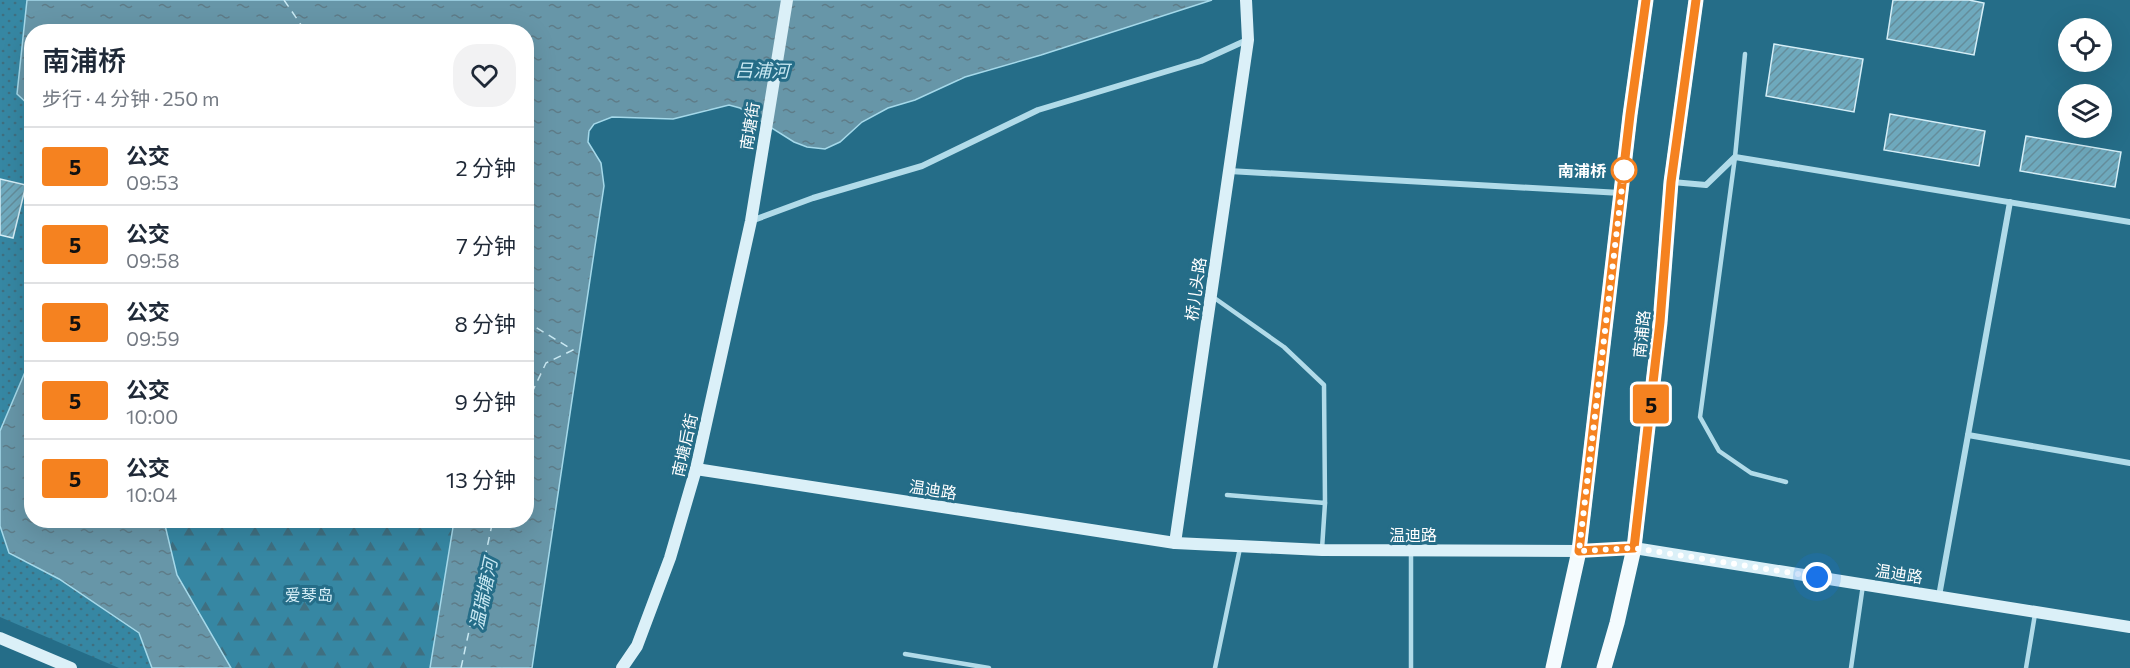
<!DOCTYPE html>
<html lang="zh">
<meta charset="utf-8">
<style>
body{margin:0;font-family:Commissioner,"Noto Sans SC",sans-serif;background:#f2f2f3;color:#1f2937;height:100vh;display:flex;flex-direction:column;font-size:22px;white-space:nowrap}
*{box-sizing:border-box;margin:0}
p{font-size:20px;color:#747a83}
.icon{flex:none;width:33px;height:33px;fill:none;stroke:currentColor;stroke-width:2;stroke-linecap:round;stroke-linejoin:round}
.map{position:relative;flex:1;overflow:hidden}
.side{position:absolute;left:24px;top:24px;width:510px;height:504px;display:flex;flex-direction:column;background:#fff;border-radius:24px;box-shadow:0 6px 24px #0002}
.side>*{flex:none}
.badge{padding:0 12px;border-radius:4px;font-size:21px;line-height:39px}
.controls{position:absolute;left:2058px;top:18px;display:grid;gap:12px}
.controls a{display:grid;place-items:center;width:54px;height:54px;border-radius:50%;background:#fff;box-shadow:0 6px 24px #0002;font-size:30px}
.you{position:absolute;width:30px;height:30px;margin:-15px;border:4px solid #fff;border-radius:50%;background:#1a73e8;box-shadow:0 0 0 9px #1a73e833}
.map>.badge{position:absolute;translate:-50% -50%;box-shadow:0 0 0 3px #fff}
.round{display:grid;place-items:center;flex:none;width:63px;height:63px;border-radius:24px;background:#f2f2f3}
.headline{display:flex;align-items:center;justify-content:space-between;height:102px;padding:0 18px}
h1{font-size:28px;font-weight:600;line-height:45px}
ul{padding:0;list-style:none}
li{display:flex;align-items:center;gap:18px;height:78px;padding:0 18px;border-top:2px solid #e0e1e3}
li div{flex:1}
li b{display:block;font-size:22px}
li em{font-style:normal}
li .badge{min-width:66px;font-weight:700;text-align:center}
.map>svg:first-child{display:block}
</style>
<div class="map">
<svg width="2130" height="668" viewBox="0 0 2130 668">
<defs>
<pattern id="grass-dots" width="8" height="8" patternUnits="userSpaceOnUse" patternTransform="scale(1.5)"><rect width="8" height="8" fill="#3687a3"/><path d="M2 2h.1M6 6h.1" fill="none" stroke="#3f6f80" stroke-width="1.8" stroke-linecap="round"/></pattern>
<pattern id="forest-firs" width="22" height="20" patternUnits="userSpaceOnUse" patternTransform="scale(1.5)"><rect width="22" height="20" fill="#3687a3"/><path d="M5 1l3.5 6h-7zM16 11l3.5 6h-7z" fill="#3f6f80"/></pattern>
<pattern id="water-ripples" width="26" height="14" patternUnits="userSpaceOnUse" patternTransform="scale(1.5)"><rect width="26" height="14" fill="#6796a8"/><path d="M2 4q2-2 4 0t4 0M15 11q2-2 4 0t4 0" fill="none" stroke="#5e7c88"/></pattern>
<pattern id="building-hatch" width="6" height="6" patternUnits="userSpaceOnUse" patternTransform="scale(1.5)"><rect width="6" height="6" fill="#6ea9bd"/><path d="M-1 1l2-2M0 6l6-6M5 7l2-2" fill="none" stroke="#648d9b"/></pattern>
</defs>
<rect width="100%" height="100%" fill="#256d88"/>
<g fill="url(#grass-dots)">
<path d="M0,0H27L17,94L31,107V358L0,431Z"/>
<path d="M0,526L9,553L59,579L139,634L152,668H119L0,617Z"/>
</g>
<path fill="url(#forest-firs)" d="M164,521H454L430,668H231L177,575Z"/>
<g fill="url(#water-ripples)" stroke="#a5d9ea" stroke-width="1.5">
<path d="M27,0H1212L1041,55L965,77L915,100L888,108L862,122L840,142L825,149L807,147L794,142L740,108L729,105L673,119L612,117L594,124L589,131L588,142L601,163L604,186L532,668H430L454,521L526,520V32H32L31,107L17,94Z"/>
<path d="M31,358L32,520L164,521L177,575L231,668H152L139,633L59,579L9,553L0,526V431Z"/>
</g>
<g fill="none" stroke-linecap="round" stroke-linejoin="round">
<g stroke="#c9e9f3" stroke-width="1.5" stroke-dasharray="8 6" stroke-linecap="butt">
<path d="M284,0L306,32"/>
<path d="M526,319L532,325L573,350L546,363L526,405"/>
<path d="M461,668L493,520"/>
</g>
</g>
<g fill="url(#building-hatch)" stroke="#d5eef7" stroke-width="1.5">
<path d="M1893,0H1969L1984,3L1974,55L1887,39Z"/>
<path d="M1774,44L1863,59L1854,112L1766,96Z"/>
<path d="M1890,114L1985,131L1979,166L1884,150Z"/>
<path d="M2026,136L2121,152L2115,187L2020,171Z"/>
<path d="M0,179L26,185L13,238L0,235Z"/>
</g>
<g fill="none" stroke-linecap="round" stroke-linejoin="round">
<g stroke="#b1dbe9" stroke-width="4.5">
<path d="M1745,54L1735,157L1700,417L1719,451L1751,473L1786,482"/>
<path d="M1213,297L1284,347L1324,385L1325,503L1227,495"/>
<path d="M1322,549L1325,503"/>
<path d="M905,654L989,668"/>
<path d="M1215,668L1240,548"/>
<path d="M1411,668V551"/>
<path d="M1851,668L1863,585"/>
<path d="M2026,668L2035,614"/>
</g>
<g stroke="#b1dbe9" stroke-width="6">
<path d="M1229,171L1621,193"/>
<path d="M1672,182L1706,185L1735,157L2130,222"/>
<path d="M751,221L813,198L922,166L1038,110L1201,61L1247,40"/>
<path d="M1968,435L2130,463"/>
<path d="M1939,596L2010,202"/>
</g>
<g stroke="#dbf0f8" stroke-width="12">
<path d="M696,469L1175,543L1322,550L1579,551L1634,548L2130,627"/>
<path d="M1175,543L1248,40L1246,0"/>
<path d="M0,638L71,668"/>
<path d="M622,668L637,646L670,558L696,469L751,221L787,0"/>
</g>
<g stroke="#f4fbfe" stroke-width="15">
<path d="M1553,668L1579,551L1630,115L1646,0"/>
<path d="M1604,668L1617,623L1634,548L1660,323L1671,182L1696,0"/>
</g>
</g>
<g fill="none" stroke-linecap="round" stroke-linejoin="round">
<defs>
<path id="line" d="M1646,0L1630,115L1579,551L1634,548L1660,322L1671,182L1696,0"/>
</defs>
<use href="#line" stroke="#fff" stroke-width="14"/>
<use href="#line" stroke="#f58220" stroke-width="9"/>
<path stroke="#fff" stroke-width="6" stroke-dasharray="0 10.8" d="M1624,170L1579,551L1634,548L1817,577"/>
</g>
<circle fill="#fff" stroke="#f58220" stroke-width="3" cx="1624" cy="170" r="12"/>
<g text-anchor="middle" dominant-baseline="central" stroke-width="6" stroke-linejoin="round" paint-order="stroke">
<g font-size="16" fill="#fff" stroke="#256d88">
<text transform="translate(749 126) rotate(-81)">南塘街</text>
<text transform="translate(1195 289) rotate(-82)">桥儿头路</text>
<text transform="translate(1641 334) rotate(-84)">南浦路</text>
<text transform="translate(684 445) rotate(-77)">南塘后街</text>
<text transform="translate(933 489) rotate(9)">温迪路</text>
<text x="1413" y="534">温迪路</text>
<text transform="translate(1899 573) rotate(9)">温迪路</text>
</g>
<g font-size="16" font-weight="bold" fill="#fff" stroke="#256d88" text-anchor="end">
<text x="1606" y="170">南浦桥</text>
</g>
<g font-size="16" fill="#d5eef7" stroke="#256d88">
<text x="309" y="594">爱琴岛</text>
</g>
<g font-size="18" font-style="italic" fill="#c9e9f3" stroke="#256d88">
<text transform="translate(762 70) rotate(1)">吕浦河</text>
<text transform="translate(483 594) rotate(-78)">温瑞塘河</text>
</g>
</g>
</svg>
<div class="controls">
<a><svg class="icon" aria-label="locate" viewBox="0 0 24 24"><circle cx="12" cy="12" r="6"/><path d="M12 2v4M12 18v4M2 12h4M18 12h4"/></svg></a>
<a><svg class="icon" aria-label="layers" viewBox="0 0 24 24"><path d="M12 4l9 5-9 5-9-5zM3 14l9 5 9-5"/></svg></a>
</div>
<div class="you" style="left:1817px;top:577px"></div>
<b class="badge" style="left:1651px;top:404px;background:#f58220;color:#111">5</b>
<section class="side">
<div class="headline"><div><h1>南浦桥</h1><p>步行 · 4 分钟 · 250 m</p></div><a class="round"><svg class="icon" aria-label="heart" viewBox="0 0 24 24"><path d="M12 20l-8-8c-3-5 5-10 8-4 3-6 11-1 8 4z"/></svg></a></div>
<ul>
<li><span class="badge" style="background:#f58220;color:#111">5</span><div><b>公交</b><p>09:53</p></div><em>2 分钟</em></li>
<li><span class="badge" style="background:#f58220;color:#111">5</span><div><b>公交</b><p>09:58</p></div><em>7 分钟</em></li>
<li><span class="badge" style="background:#f58220;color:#111">5</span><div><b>公交</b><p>09:59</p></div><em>8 分钟</em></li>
<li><span class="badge" style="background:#f58220;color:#111">5</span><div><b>公交</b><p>10:00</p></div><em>9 分钟</em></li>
<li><span class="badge" style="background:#f58220;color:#111">5</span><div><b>公交</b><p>10:04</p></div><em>13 分钟</em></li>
</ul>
</section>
</div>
